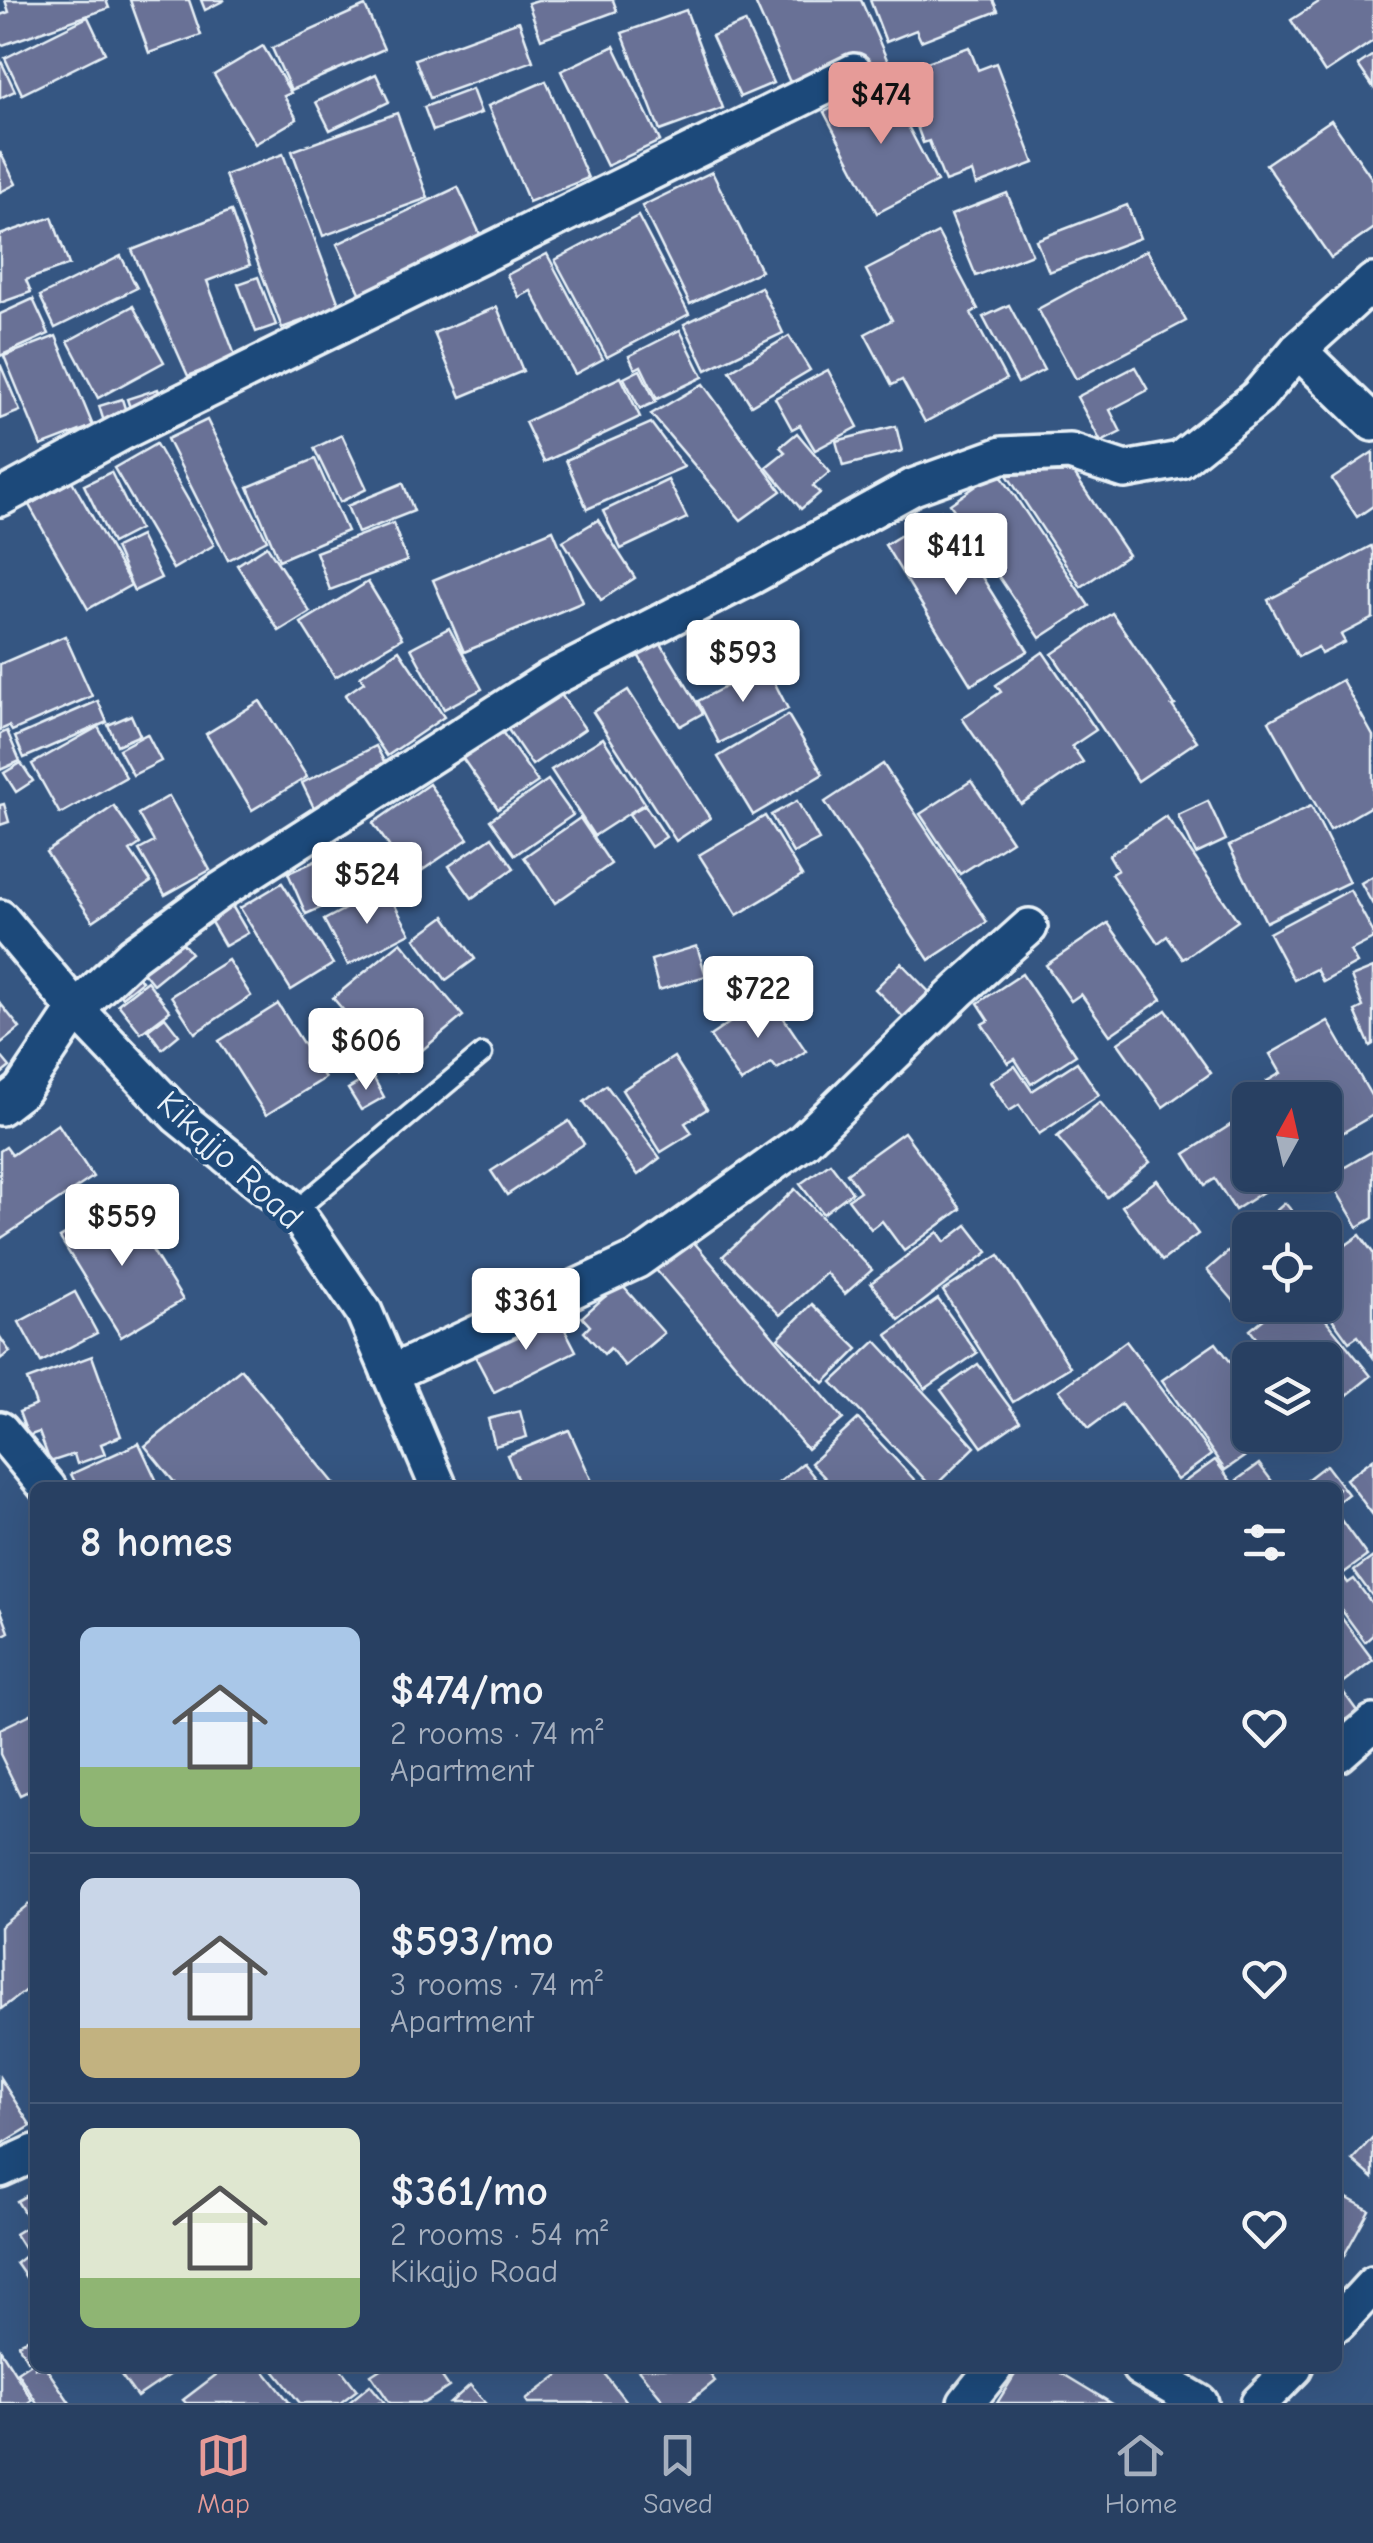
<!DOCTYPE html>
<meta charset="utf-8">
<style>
body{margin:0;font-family:"Comic Neue",sans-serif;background:#344b6b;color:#f1f3f6;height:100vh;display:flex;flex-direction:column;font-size:38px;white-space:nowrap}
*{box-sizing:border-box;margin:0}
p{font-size:32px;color:#a5afbe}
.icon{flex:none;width:55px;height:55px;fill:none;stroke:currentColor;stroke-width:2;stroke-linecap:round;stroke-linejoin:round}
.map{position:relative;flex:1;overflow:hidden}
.sheet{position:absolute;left:30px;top:1482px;width:1312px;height:890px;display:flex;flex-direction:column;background:#284062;border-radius:15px;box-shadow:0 10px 40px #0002,0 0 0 2px #445977}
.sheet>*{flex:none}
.needle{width:65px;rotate:8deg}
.tools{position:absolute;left:1232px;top:1082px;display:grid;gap:20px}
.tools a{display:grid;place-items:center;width:110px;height:110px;border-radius:15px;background:#284062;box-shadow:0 10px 40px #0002,0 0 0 2px #445977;font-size:50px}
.price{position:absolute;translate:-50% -85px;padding:0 22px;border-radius:10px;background:#fff;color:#222;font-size:32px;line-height:65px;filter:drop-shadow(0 2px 5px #0008)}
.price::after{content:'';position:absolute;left:50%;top:60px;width:30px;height:22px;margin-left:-15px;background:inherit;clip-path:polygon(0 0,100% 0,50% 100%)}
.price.current{background:#e69b98;color:#111}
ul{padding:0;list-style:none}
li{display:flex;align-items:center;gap:30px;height:250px;padding:0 50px}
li+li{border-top:2px solid #445977}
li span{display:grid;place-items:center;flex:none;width:280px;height:200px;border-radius:15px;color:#555}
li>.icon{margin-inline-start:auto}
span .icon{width:120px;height:120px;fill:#fffc;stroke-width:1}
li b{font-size:42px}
h2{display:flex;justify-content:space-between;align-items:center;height:120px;padding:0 50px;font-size:42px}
.tabs{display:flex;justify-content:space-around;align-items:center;height:140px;border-top:2px solid #445977;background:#284062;font-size:28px;color:#a5afbe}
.tabs a{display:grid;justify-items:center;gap:5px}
.tabs .current{color:#e69b98}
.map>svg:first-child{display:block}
.building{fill:#697196;stroke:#e8f1f8;stroke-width:2.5}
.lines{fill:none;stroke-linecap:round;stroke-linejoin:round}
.service-casing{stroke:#e8f1f8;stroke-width:25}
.minor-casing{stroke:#e8f1f8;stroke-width:42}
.service{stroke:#1f4a7a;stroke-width:18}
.minor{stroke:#1f4a7a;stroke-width:35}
.labels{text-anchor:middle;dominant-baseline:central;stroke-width:9;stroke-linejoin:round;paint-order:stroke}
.street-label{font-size:35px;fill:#e8f1f8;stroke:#1f4a7a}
</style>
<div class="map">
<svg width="1373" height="2403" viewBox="0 0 1373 2403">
<rect width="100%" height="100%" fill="#355682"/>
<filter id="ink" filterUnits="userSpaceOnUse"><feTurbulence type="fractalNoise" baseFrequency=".01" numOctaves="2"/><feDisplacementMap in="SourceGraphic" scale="20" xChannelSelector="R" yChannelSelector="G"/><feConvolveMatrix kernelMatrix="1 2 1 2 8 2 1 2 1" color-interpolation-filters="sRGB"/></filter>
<g filter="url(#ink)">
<!-- building -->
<g class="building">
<polygon points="5,0 106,0 109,8 0,46 0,15 9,12"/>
<polygon points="130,0 189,0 201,35 149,53"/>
<polygon points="201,0 225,0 205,10"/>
<polygon points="538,0 613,0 617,11 541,39 528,3"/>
<polygon points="754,0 861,0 889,64 799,103"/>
<polygon points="870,0 993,0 998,11 921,41 916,30 886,42"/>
<polygon points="1322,0 1373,0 1373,41 1325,73 1291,20"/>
<polygon points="365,6 384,49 291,90 272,48"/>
<polygon points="686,10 723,108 660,131 622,33"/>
<polygon points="88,17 105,53 22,94 5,58"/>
<polygon points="519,21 533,61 430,98 415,59"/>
<polygon points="745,22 773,83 740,97 712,36"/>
<polygon points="263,46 291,93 284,96 297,119 255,144 214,75"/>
<polygon points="614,46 660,141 607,166 561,71"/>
<polygon points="969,47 978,70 996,63 1034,163 976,185 972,172 945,182 929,141 923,143 906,96 919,91 910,68"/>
<polygon points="1373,55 1373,87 1358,65"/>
<polygon points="0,59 15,91 0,98"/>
<polygon points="376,74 389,102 330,130 316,102"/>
<polygon points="546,81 588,178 529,202 488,106"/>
<polygon points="885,82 937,182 877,213 824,112"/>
<polygon points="472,89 481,113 433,131 424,107"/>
<polygon points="397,113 428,198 323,236 292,151"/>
<polygon points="1331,120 1373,180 1373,229 1331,258 1266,164"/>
<polygon points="0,152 16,184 0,192"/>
<polygon points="283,154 340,307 282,328 225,175"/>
<polygon points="712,172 761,271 690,304 642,206"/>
<polygon points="458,187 488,251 367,307 337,244"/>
<polygon points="1007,193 1032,254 976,276 951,215"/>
<polygon points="1127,205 1140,238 1049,272 1036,240"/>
<polygon points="231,211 250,265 207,281 236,358 188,376 132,250"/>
<polygon points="638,216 689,314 607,357 555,260"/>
<polygon points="52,217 69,265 26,280 31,292 0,303 0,235"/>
<polygon points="938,233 978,309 971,313 1006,379 925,422 902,380 892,385 865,334 892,320 866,270"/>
<polygon points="1147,250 1186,321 1076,379 1038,309"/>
<polygon points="547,254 603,359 575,374 531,291 519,297 507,275"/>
<polygon points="121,256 137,288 55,328 40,296"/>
<polygon points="258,277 276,325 256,332 238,284"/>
<polygon points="761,287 783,333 706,370 684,324"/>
<polygon points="33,299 49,334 0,356 0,314"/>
<polygon points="1009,305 1044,370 1018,383 983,317"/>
<polygon points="133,306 164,362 98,398 68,341"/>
<polygon points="497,307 523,371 461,397 434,333"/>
<polygon points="680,330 703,377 657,399 641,366 635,369 629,356"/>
<polygon points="56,336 93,426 41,446 4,356"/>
<polygon points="789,336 810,370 751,405 730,371"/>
<polygon points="1,366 20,411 0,419 0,367"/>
<polygon points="1135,367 1148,390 1110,410 1121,432 1101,442 1077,397"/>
<polygon points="640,370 656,402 640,409 624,378"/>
<polygon points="828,370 858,427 815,450 800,425 792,429 775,398"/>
<polygon points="621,377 640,417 544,462 525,422"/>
<polygon points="703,384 781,491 741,520 651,414"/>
<polygon points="158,389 165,408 133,417 127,399"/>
<polygon points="122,399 128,418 105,425 99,406"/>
<polygon points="207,420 267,540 228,560 167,439"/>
<polygon points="651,423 684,467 587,509 566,460"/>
<polygon points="896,426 902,451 843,466 836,441"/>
<polygon points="797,433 830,472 813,486 820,493 801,509 766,467 785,452 780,447"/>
<polygon points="342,435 367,489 340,502 314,448"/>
<polygon points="156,444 214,545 173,569 114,468"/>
<polygon points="1373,452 1373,506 1357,517 1332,479"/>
<polygon points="315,459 347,531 279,560 248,487"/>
<polygon points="998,471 1089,606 1040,638 950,504"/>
<polygon points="111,472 139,529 112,543 84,485"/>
<polygon points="1073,472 1128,555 1081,587 1007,475"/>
<polygon points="668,480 687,518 621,549 603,511"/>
<polygon points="72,481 131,585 88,609 29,505"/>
<polygon points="403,483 414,511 358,533 347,506"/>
<polygon points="941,511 1028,651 971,685 885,545"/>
<polygon points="598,520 635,578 601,600 563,541"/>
<polygon points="393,523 407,561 330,590 316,552"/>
<polygon points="553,530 583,602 464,652 433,580"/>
<polygon points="140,536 161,578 134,591 115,548"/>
<polygon points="267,546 310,612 279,631 237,565"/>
<polygon points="1371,546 1373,551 1373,618 1341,635 1345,642 1321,654 1318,647 1298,657 1268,600"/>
<polygon points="368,582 402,638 335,677 301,623"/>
<polygon points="1112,613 1175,705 1172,706 1197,741 1138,781 1052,654"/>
<polygon points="449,628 482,689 444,709 411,648"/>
<polygon points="65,636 92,696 12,731 9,726 0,730 0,664"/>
<polygon points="660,642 703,713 680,726 638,655"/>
<polygon points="399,650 444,717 387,756 345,695 364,682 360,676"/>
<polygon points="1043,652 1096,730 1072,746 1083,762 1021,804 962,718 1001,692 996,685"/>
<polygon points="766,666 788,709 719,743 698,701"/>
<polygon points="1342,680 1373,736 1373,805 1330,830 1269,721"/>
<polygon points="553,683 585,729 532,765 501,719"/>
<polygon points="628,690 710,818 676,841 593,712"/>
<polygon points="98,701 107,722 24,758 15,737"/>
<polygon points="260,701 307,777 252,810 206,734"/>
<polygon points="131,715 140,735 117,745 108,725"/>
<polygon points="788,715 823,774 753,815 718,757"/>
<polygon points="98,727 126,777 60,814 32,764"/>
<polygon points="500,729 538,782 498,809 461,756"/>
<polygon points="7,731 20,761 0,770 0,734"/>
<polygon points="147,734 161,761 133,775 119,749"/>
<polygon points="603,738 645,803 594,836 551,770"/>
<polygon points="376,746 392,777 317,814 302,783"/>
<polygon points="21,763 33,781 16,792 4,773"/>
<polygon points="883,764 987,922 929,960 825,802"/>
<polygon points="548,780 573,815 515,855 490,820"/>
<polygon points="971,781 1012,841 960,874 920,814"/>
<polygon points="429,784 468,839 411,878 373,823"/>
<polygon points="169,796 210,870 165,895 139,850 154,842 138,814"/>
<polygon points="797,801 819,840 793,853 771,815"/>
<polygon points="1208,801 1226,840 1196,854 1178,815"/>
<polygon points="4,804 9,822 0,825 0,805"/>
<polygon points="645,805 666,837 651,847 629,814"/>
<polygon points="114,806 140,844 130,851 151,882 93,921 46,852"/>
<polygon points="1311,806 1349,882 1266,922 1229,846"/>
<polygon points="765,816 802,876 737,915 699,855"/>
<polygon points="1166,816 1238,921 1183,959 1167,936 1158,943 1111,874 1118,870 1109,855"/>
<polygon points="580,818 611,864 555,903 524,857"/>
<polygon points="492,837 514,868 472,898 449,866"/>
<polygon points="327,856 345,897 306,914 288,873"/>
<polygon points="1373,876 1373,905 1361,883"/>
<polygon points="282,883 333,964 291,990 240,908"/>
<polygon points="385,888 410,933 348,965 324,920"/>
<polygon points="1350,890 1373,932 1373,939 1350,951 1357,963 1323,982 1316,969 1294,980 1269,933"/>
<polygon points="231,904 248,933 225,946 208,917"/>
<polygon points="445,916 475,959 446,980 415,938"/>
<polygon points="1108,923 1162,999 1110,1035 1081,994 1071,1001 1046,965"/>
<polygon points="175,934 191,953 153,984 137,964"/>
<polygon points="401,942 463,1016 396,1072 333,998"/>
<polygon points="697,946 706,976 659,990 651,960"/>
<polygon points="228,960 251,996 195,1033 171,996"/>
<polygon points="901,963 936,999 910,1024 875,989"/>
<polygon points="1373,968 1373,1044 1370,1046 1355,1011 1363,1007 1351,977"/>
<polygon points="134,971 142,981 122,997 114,987"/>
<polygon points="1022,974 1076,1055 1031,1084 1015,1059 1008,1063 982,1024 989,1020 978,1003"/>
<polygon points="147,981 170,1011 141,1033 118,1004"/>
<polygon points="769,996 806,1051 777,1069 772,1063 741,1082 710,1036"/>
<polygon points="0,1003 20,1028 0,1044"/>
<polygon points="278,1004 325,1078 266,1115 219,1041"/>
<polygon points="1166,1010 1211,1073 1163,1107 1118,1043"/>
<polygon points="165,1017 179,1035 162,1049 148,1030"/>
<polygon points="1328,1021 1373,1099 1373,1115 1325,1143 1325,1100 1278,1100 1267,1081 1281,1073 1270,1054"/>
<polygon points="0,1055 10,1067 0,1075"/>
<polygon points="674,1057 707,1109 685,1123 692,1133 661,1152 622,1090"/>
<polygon points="1077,1062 1099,1095 1039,1134 1019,1105 1009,1111 990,1082 1015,1066 1032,1091"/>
<polygon points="372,1075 384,1097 361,1110 348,1089"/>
<polygon points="606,1085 660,1158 638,1175 584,1102"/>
<polygon points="1100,1102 1150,1162 1107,1197 1057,1137"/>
<polygon points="1246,1115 1250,1122 1250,1175 1284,1175 1286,1177 1235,1210 1215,1179 1205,1185 1185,1154"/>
<polygon points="569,1121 584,1144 507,1195 491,1171"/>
<polygon points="58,1124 93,1177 0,1239 0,1151 6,1147 12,1155"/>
<polygon points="904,1132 961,1209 904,1251 882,1221 871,1229 848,1199 860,1191 847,1173"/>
<polygon points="1373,1151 1373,1218 1358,1227 1328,1177"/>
<polygon points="830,1163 852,1192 823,1214 800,1184"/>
<polygon points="1157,1180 1198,1234 1162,1261 1122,1206"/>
<polygon points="795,1189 872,1270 845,1294 826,1273 780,1315 723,1256"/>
<polygon points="122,1201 183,1300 121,1337 60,1238"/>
<polygon points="1285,1203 1308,1230 1254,1230"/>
<polygon points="967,1225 988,1252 899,1320 871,1283 938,1232 945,1242"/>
<polygon points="1250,1233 1250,1297 1239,1307 1207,1270"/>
<polygon points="687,1234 843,1419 807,1449 651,1264"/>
<polygon points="1360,1235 1373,1253 1373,1357 1358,1336 1349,1342 1322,1305 1325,1305 1325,1260"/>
<polygon points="999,1255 1070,1367 1013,1402 943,1291"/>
<polygon points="620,1283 664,1333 625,1366 610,1348 604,1354 584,1332 590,1326 582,1317"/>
<polygon points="75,1292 97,1333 41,1362 19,1322"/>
<polygon points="938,1299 977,1353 925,1389 887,1335"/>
<polygon points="812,1304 858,1349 824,1383 778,1338"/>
<polygon points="1281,1305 1314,1305 1371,1376 1325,1413 1325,1360 1267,1360 1258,1349 1262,1346 1250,1330"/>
<polygon points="557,1314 576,1351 494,1392 475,1356"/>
<polygon points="0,1337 10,1352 0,1359"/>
<polygon points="876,1341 975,1447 933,1488 832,1382"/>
<polygon points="1126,1341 1211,1455 1177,1480 1121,1404 1089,1428 1059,1390"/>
<polygon points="1216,1343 1232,1364 1241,1357 1250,1371 1250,1435 1276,1435 1225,1470 1162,1380"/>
<polygon points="92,1356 121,1436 101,1444 105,1454 77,1464 74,1454 50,1462 39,1432 28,1436 19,1412 36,1405 27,1380"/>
<polygon points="978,1364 1020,1421 982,1447 941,1390"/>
<polygon points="241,1369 338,1488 179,1488 145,1446"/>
<polygon points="520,1411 527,1437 495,1446 488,1419"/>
<polygon points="858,1419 922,1488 835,1488 811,1463"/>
<polygon points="569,1430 595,1488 521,1488 507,1455"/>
<polygon points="139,1443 160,1488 78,1488 71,1474"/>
<polygon points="1373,1459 1373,1515 1346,1479"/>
<polygon points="1215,1460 1236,1488 1179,1486"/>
<polygon points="803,1463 823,1488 772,1488"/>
<polygon points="1259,1464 1277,1488 1243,1488 1237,1480"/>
<polygon points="1326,1465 1348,1494 1338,1502 1338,1488 1296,1488"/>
<polygon points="1338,1516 1367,1556 1344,1573 1338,1564"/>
<polygon points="1373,1557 1373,1597 1354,1571"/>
<polygon points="1338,1569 1348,1583 1354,1579 1373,1605 1373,1635 1365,1642 1338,1605"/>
<polygon points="0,1608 9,1632 0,1637"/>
<polygon points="1338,1613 1373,1660 1339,1686 1357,1711 1340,1724 1338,1720"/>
<polygon points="35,1712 35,1788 20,1795 0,1754 0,1729"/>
<polygon points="35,1899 35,1983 1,2009 0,1927"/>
<polygon points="0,2078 31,2126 0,2145"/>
<polygon points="1373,2137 1373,2178 1352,2160"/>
<polygon points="35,2191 35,2259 32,2261 15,2234 31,2224 17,2201"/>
<polygon points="1338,2193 1369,2210 1341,2261 1338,2259"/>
<polygon points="25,2256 35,2272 35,2284 32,2286 16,2263"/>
<polygon points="35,2335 35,2355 27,2360 18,2344"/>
<polygon points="0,2349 32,2400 27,2403 0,2403"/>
<polygon points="35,2360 35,2368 46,2368 70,2403 37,2403 17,2372"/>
<polygon points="116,2368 180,2368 137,2397"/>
<polygon points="225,2368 262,2368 290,2403 186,2403 183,2400"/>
<polygon points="272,2368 340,2368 357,2390 340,2403 300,2403"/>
<polygon points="382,2368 436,2368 449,2387 424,2403 390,2403 371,2375"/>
<polygon points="568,2368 600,2368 627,2403 528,2403 526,2400"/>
<polygon points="637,2368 705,2368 715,2381 688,2403 666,2403"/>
<polygon points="1019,2368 1053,2368 1111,2403 997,2403"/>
<polygon points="370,2385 385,2403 348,2403"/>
<polygon points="470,2385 486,2403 450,2403"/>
</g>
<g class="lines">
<defs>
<polyline id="service" points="295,1211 482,1054"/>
<g id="minor">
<polyline points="1298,350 1373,423"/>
<polyline points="0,498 122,432 854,72"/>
<polyline points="0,918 76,1009 178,1116 295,1211 364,1312 439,1488"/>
<polyline points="0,1107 22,1090 76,1009 133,955 220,891 550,679 750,577 913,487 1002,455 1070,452 1125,470 1180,460 1257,398 1298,350 1373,282"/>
<polyline points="390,1374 637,1260 804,1141 959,990 1029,927"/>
<polyline points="0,1430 48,1488"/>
<polyline points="1338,1754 1373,1723"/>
<polyline points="0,2169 35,2153"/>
<polyline points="1338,2323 1373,2285"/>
<polyline points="1140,2368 1200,2403"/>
<polyline points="966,2403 994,2368"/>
<polyline points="1259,2403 1294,2368"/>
</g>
</defs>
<!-- service casing -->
<use href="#service" class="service-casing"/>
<!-- minor casing -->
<use href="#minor" class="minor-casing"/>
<!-- service -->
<use href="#service" class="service"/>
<!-- minor -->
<use href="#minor" class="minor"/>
</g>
</g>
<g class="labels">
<!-- street labels -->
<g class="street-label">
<text transform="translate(230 1160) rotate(43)">Kikajjo Road</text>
</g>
</g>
</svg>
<div class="tools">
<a><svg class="needle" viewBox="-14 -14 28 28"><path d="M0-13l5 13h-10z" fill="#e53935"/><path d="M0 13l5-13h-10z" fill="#a5afbe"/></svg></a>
<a><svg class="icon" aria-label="locate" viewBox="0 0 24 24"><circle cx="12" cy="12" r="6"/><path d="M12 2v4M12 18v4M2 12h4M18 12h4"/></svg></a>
<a><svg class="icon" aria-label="layers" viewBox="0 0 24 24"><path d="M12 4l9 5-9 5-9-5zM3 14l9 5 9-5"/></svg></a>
</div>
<b class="price current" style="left:881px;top:147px">$474</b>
<b class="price" style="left:956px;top:598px">$411</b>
<b class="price" style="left:743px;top:705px">$593</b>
<b class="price" style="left:367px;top:927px">$524</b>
<b class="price" style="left:758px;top:1041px">$722</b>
<b class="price" style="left:366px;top:1093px">$606</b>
<b class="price" style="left:122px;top:1269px">$559</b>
<b class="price" style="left:526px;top:1353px">$361</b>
<section class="sheet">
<h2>8 homes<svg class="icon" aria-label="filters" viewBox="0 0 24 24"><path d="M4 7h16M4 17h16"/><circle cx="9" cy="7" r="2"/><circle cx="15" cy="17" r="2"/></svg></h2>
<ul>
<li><span style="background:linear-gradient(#a9c7e8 70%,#8fb573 0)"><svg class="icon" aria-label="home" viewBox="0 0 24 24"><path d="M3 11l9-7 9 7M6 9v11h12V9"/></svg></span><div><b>$474/mo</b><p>2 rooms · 74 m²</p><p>Apartment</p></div><svg class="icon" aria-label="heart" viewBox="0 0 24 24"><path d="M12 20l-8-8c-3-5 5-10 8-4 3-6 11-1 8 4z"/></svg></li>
<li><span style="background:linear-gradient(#c9d6e8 75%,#c2b280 0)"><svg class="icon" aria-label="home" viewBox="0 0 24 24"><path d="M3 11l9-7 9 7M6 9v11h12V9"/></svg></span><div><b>$593/mo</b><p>3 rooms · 74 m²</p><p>Apartment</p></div><svg class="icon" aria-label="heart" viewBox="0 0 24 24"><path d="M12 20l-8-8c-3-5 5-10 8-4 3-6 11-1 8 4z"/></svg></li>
<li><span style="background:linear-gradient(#dfe7d0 75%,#8fb573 0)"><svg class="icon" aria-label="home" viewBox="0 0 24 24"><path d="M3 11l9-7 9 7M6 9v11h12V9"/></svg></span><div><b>$361/mo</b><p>2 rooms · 54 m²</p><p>Kikajjo Road</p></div><svg class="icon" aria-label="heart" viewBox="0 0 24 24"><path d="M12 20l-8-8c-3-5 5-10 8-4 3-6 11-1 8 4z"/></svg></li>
</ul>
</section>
</div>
<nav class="tabs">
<a class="current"><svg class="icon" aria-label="map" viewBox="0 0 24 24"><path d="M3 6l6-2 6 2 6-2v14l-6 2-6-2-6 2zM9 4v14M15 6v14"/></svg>Map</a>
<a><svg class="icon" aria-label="saved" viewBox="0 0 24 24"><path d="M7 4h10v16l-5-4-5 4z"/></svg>Saved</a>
<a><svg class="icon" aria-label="home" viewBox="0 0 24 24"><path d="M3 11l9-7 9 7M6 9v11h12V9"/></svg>Home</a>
</nav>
